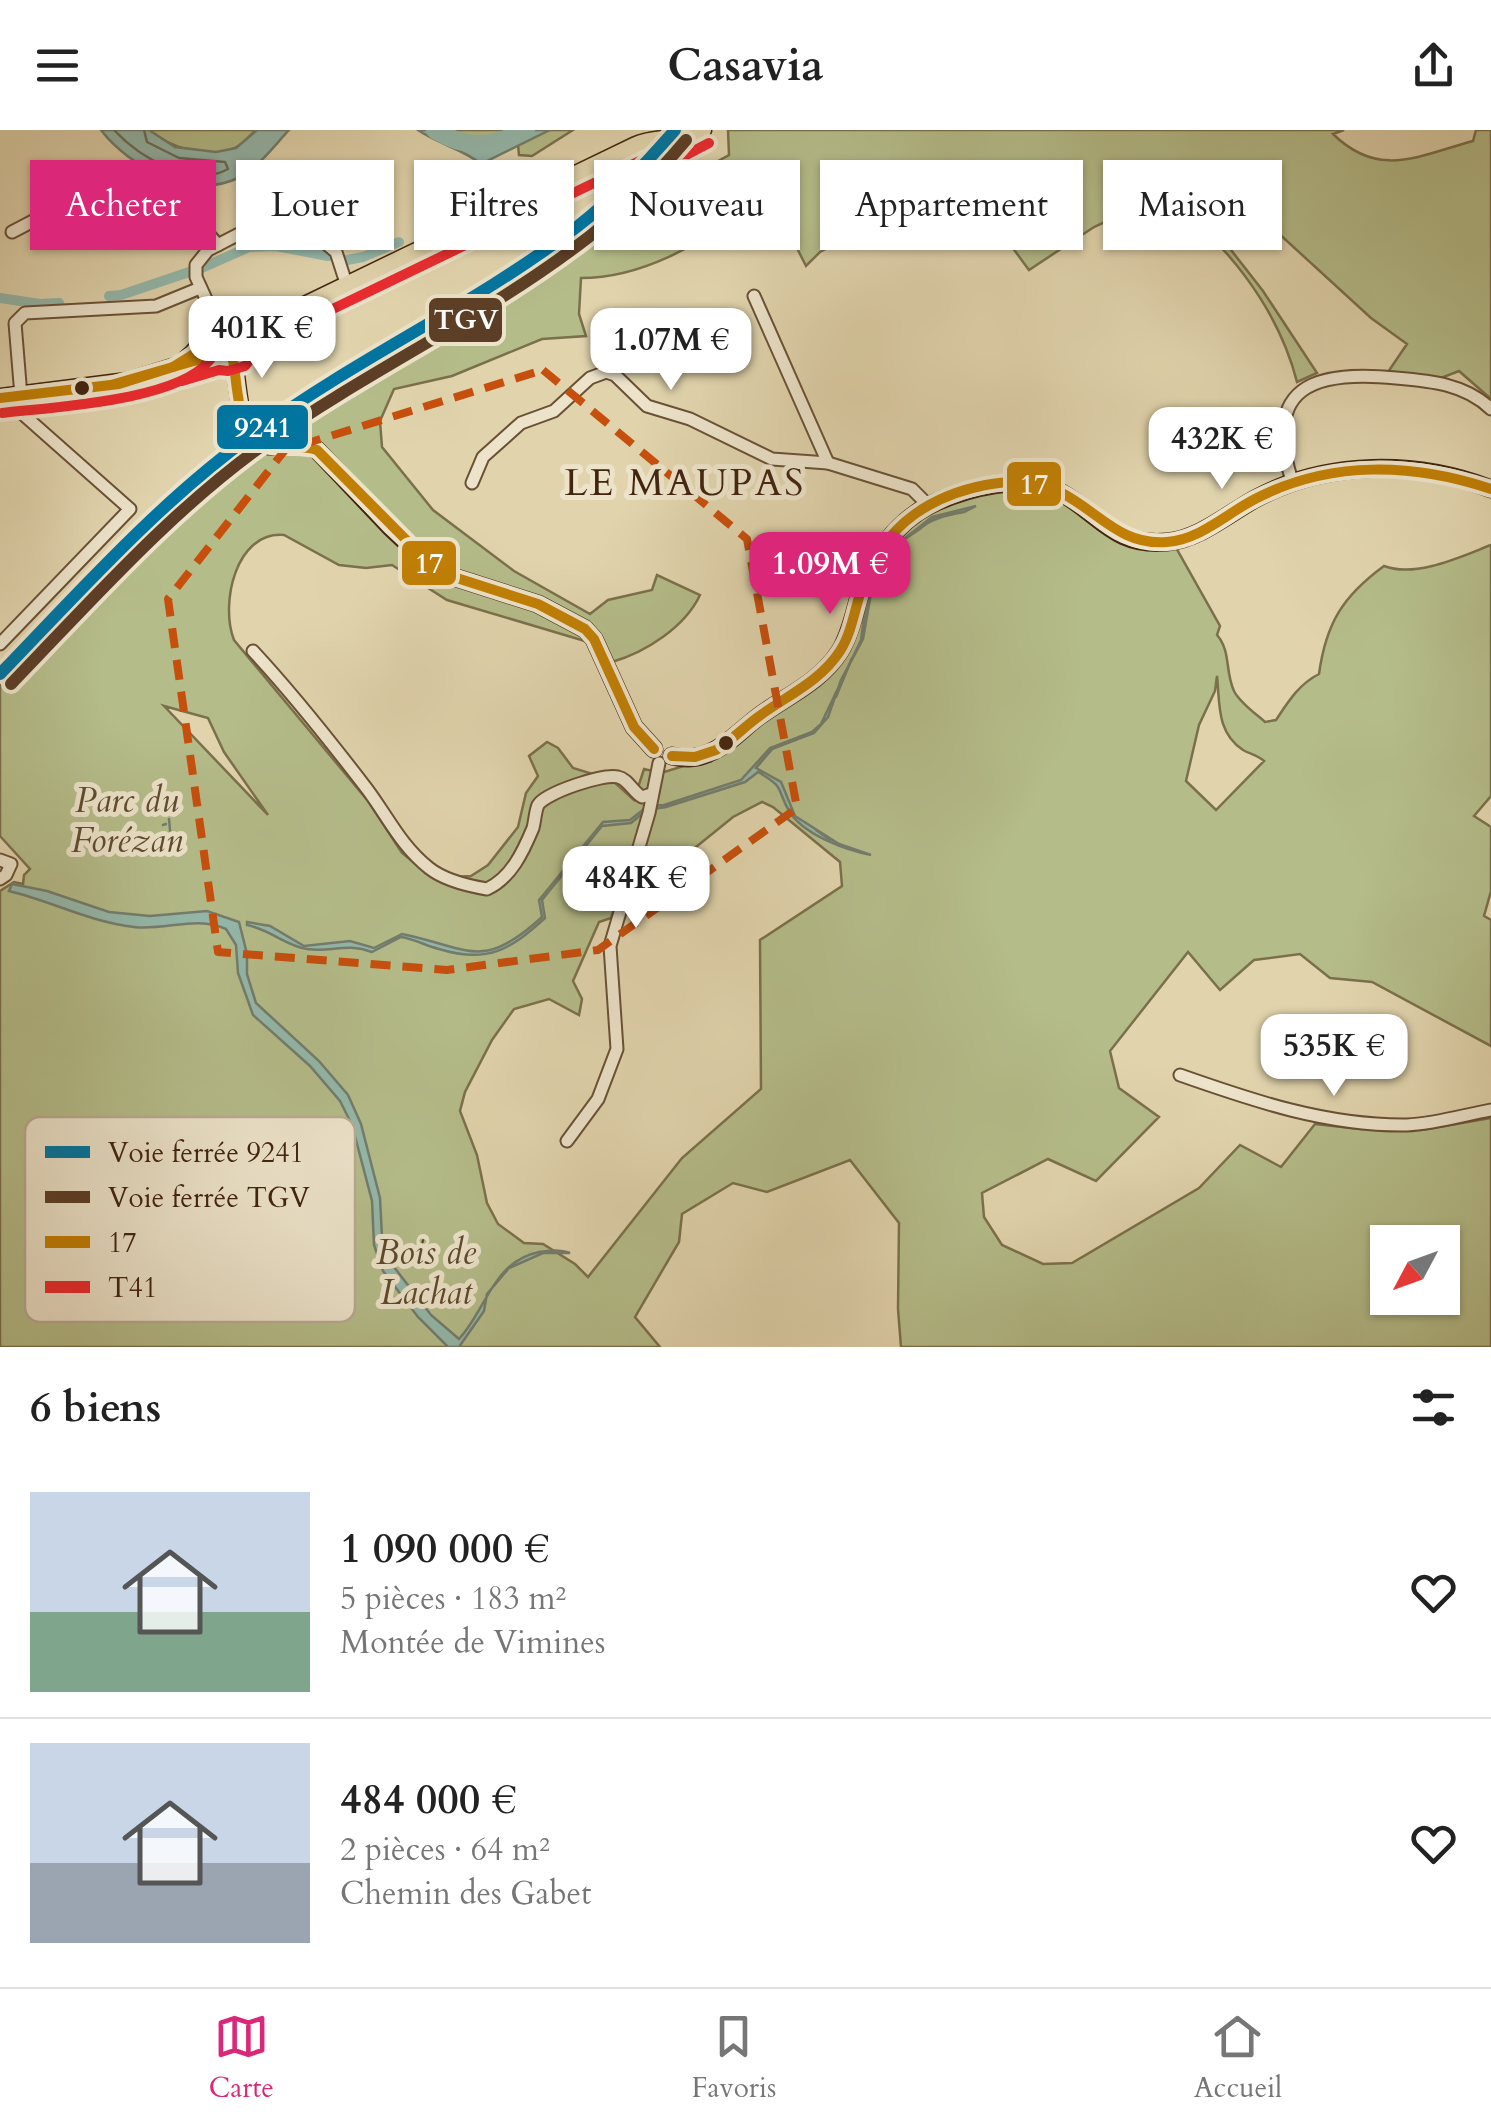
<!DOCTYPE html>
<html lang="fr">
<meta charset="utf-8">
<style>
body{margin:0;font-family:Cardo,serif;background:#f6f6f6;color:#222;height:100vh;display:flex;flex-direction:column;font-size:38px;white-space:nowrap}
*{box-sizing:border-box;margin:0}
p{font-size:32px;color:#767676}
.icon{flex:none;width:55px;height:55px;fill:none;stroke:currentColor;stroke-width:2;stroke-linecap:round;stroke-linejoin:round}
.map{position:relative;height:1217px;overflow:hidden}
.drawer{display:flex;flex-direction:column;background:#fff;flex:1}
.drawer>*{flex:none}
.banner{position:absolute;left:30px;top:30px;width:1432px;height:90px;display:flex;gap:20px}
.needle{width:65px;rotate:229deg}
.controls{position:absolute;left:1370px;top:1095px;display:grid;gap:20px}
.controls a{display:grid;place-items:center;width:90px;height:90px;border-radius:0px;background:#fff;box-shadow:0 2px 8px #0004;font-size:50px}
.price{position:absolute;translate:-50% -85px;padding:0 22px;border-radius:20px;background:#fff;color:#222;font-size:32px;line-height:65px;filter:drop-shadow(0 2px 5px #0008)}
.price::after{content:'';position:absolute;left:50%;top:60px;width:30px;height:22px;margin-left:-15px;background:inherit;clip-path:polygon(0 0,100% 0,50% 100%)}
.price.selected{background:#db2777;color:#fff}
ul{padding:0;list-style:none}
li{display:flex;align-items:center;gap:30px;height:250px;padding:0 30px}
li+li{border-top:2px solid #e0e0e0}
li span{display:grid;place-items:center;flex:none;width:280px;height:200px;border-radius:0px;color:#555}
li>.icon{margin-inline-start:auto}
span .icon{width:120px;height:120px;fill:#fffc;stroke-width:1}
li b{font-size:42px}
h2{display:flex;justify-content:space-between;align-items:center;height:120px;padding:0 30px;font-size:42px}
.pill{padding:0 35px;border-radius:0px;background:#fff;box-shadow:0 2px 8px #0004;font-size:35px;line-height:90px}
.pill.selected{background:#db2777;color:#fff}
header{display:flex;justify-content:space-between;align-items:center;height:130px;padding:0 30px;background:#fff;font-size:45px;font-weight:600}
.tab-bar{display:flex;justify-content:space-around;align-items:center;height:140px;border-top:2px solid #e0e0e0;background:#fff;font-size:28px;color:#767676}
.tab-bar a{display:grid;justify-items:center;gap:5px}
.tab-bar .selected{color:#db2777}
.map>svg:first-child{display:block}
.green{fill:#b4bc89;stroke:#7b704c;stroke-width:2.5;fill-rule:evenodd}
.water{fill:#94b8ab;stroke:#737d6d;stroke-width:2.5}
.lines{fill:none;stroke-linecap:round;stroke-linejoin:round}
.shore{stroke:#6b6e5d;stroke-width:2.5}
.stream{stroke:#737d6d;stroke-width:2.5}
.canal{stroke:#94b8ab;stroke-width:10}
.river{stroke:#94b8ab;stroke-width:18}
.street-casing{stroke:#6a5136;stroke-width:15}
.secondary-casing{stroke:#42250f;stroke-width:19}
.primary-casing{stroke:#42250f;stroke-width:21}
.street{stroke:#ece3ca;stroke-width:11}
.secondary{stroke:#ece3ca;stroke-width:15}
.primary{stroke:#e1d4ad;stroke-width:18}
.bus-1-casing{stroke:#ece3ca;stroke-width:18}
.bus-2-casing{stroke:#ece3ca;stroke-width:18}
.bus-1{stroke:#c17f04;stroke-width:10}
.bus-2{stroke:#ec2a2f;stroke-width:10}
.rail-1-casing{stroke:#ece3ca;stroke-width:20}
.rail-2-casing{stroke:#ece3ca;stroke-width:20}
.rail-1{stroke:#0075a1;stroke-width:12}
.rail-2{stroke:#5c3e26;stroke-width:12}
.marked{fill:none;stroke:#c74f0d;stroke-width:8;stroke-dasharray:20 12;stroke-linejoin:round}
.bus-dot{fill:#42250f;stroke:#ece3ca;stroke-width:4}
.labels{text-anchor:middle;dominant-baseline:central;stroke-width:10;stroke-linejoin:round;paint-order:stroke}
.park-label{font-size:35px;font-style:italic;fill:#5e4b2e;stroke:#ece3ca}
.neighbourhood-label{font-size:38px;letter-spacing:2.5px;fill:#42250f;stroke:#ece3ca}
.key{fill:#ece3ca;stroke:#b9aa92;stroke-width:2.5}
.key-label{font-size:28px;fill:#42250f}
.line-badge{stroke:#ece3ca;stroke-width:4}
.badge-label{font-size:28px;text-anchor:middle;font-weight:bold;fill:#fff}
</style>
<header><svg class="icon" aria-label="menu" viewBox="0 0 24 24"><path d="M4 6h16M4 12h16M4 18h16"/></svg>Casavia<svg class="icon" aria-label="share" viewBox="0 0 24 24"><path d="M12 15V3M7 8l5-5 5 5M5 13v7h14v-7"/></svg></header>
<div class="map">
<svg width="1491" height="1217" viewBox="0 0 1491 1217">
<rect width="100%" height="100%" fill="#e1d4ad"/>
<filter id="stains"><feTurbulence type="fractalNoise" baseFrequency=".002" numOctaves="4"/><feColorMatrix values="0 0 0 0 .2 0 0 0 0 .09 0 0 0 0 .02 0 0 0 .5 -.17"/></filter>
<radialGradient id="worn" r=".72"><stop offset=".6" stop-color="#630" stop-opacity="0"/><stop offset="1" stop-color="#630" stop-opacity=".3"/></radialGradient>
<!-- green -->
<g class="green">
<path d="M149,0H256C248,7 240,18 229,20C203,28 169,17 149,0Z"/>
<path d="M436,0H573L532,26L519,25L517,5C487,17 464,16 436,0Z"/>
<path d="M728,0H1344L1333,4C1379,49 1418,26 1473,11L1476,0H1491V269L1459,241L1441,248L1388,242L1407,214L1371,188L1240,68L1234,69L1211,84L1210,93L1263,161L1317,243L1297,252C1278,177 1224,109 1162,65L1094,97L1029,140L961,48L820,122L806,136L771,67C713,103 652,148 581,148L579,184L586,206L542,209L452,246L394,259L380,291L382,317L433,380L514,441L590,484L608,470L652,460L657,445L700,465C685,497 646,522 612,532L605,517L447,470L392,435L366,438L339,435L284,405C235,401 220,475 234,510L368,671L402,723L433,748L471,746L488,735L518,697L526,663L538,646L529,626L547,612L558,618L573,638L612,650L634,670L644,639L661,643L713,627L839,530L861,456L904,397L971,361L1043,358L1110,406L1175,416L1220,496L1217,505C1231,521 1225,542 1234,561C1240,573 1255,583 1265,592L1276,590C1288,572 1299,554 1319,544C1326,493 1343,466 1384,436C1416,448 1460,427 1491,415V666L1474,686L1491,697V761L1484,786L1491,790V916L1372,852L1330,848L1300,824L1254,830L1220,860L1188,822L1110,921L1119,958L1159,987L1096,1051L1048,1029L982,1063L984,1087L1002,1115L1043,1134L1072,1133L1199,1058L1240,1015L1281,1037L1315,994L1360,999L1421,1000L1491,988V1217H901L898,1179L899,1093L850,1030L767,1062L733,1053L682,1084L679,1112L635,1187L660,1217H0V761L14,752L23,754L24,745L30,739L0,706V551C94,454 185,354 297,279L295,297C318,278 354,261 368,237L548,127L620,65L647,70L729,25ZM1217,546C1220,573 1216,602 1243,620C1250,624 1257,625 1264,631L1216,680L1186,651L1199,595L1215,561ZM164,576L208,588L224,622L268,685ZM762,672L773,677L840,732L842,756L760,810L761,959L682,1028L588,1147L575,1134L543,1114L524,1113L498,1094L487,1073L477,1025L460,981L465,962L492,910L514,879L549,869L579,885L582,869L573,851L599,792L611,788L631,732L642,730L670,738L733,687ZM1388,1112H1442V1168H1388Z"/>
</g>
<!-- water -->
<g class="water">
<path d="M101,0H149L175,17L216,22L236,18L257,0H289C274,16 259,37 238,48C192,70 129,37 101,0Z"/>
<path d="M418,0H435L453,10L483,16L526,0H550L481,34C463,19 438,14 418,0Z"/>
<path d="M976,376L964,382L932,388C922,401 905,406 893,419C885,428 884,438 874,446L863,509L841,550L828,587L814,603L773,618L756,638L781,652L795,686L839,714L871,725C846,720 807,706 791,684C775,660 788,659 758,642L745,652L666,677L647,680L631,693L602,696L542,770L545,788C510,820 487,834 439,819C426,816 415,809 401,807L372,822C346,812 332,823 307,819C286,816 271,800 247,795V792L270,796L304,816L350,811L374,818L402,804C470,818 482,842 542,787L539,770L603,692L630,690L648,676L664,675L741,650L770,618L812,602L821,594L861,510L867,464L873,445L880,440L888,422L932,387Z"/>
<path d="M12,754L47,761L109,782L150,786L207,781L239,792L247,824V844L256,873L319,931L348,965L361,994L380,1068L382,1107L387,1128L431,1185L459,1209C487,1179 492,1132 539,1122C550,1120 560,1119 570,1123H543L509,1138L487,1164L484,1181L459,1217H448L418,1187L383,1141L374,1115L372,1071L352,995L340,971L310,936L253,885L238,843L236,815L226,799C196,785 166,801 134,797C90,792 51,771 9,761Z"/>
</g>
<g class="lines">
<!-- shore -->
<path class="shore" d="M114,0C139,27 192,59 228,39L225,32L179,28L147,12L144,0"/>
<!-- stream -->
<g class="stream">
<path d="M877,440C894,413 922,390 953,384"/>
<polyline points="863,503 872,451"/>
<polyline points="836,567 852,528"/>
<polyline points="757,636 772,619 813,603"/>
<polyline points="169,689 171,711 176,720"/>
<polyline points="163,695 166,694"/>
<polyline points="816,700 830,710"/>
</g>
<!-- canal -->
<g class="canal">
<polyline points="347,130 363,127 399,112"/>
<polyline points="109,166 121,165 204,137 249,117 276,116 328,126"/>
<polyline points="0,168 40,174 59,173"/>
</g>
<!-- river -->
<path class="river" d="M435,0C467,20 494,17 526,0"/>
<defs>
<g id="street">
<polyline points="12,102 35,90 74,82 165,105 195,95 206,101 218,115"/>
<polyline points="754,166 828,333"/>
<polyline points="216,191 196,147 196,135 208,120 241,103 324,112 336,122 347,156"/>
<polyline points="21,266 15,193 25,183 156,176 200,158"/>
<path d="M1292,351C1262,256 1314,240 1396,248C1431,251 1465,254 1491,279"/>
<polyline points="472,353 483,327 521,293 554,281 590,248 606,242 615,245 647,276 690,289 772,329 828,333 912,359 929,376"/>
<polyline points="0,514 130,379 17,279 13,267"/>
<path d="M253,521C294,565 331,612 367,659C388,687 401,716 429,738C444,750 469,756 487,759C511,748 523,722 533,698C535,691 535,682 538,675C545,663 604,643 618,647C628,649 633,662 642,667L651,664"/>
<polyline points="0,730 11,734 6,745 0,749"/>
<path d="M1180,945C1254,971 1327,996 1407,995C1434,994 1464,985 1491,980"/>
<polyline points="567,1011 598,969 617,919 610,816 649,683 659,633"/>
</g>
<g id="secondary">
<path d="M232,226C241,252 234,311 269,316C286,319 300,311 317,320L390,397L438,442L538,474L585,499L594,509L634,597L654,619"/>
<path d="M672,626C686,629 696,629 709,623C727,616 742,599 758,587C786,566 820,553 840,521C852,501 855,478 862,457C872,425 899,391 928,376C964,358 1024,342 1060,362C1100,384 1114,417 1167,412C1199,409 1228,384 1255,369C1326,330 1417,330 1491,359"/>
</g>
<g id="primary">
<path d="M186,230C206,216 205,198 221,188L257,194L268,191"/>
<path d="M0,268L128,252L218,224L232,226L242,219L247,208L278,189L636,16C657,6 681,14 702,0"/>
</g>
</defs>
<!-- street casing -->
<use href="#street" class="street-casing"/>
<!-- secondary casing -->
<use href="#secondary" class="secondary-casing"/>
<!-- primary casing -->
<use href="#primary" class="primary-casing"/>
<!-- street -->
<use href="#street" class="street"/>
<!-- secondary -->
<use href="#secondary" class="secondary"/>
<!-- primary -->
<use href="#primary" class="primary"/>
<defs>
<g id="bus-1">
<polygon points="221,188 238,190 246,203 242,219 232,226 218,224 173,237 197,222 212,196"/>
<path d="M232,226C239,253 234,309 270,316C286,319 301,314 317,320L438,442L538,474L585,499L594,509L634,597L654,619"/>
<polygon points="173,237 119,254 0,268 111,255"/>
<path d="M672,626L695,627L716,620C731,611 743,598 758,587C786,566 820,552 840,521C851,504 854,483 860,464C869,433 888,403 915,384C952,358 1018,340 1060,362C1098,381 1120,416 1167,412C1201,409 1226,384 1255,369C1330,330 1413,333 1491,359"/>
</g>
<g id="bus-2">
<polyline points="182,251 219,240 228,241 245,236 258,219 291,200"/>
<path d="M2,283C52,277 177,271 209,231C216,223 219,212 225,204L258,209L283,203L652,25L688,24L709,13"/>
</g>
</defs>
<!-- bus-1 casing -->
<use href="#bus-1" class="bus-1-casing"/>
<!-- bus-2 casing -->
<use href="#bus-2" class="bus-2-casing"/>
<!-- bus-1 -->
<use href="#bus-1" class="bus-1"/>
<!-- bus-2 -->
<use href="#bus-2" class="bus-2"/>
<defs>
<path id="rail-1" d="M0,544C82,459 162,369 259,300C361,226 478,173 578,96C614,68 645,34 675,0"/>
<path id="rail-2" d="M11,554C93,469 173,378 270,310C373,238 490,184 590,106C626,78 657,44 686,10"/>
</defs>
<!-- rail-1 casing -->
<use href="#rail-1" class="rail-1-casing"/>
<!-- rail-2 casing -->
<use href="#rail-2" class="rail-2-casing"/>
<!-- rail-1 -->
<use href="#rail-1" class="rail-1"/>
<!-- rail-2 -->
<use href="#rail-2" class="rail-2"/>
</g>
<!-- marked area -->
<path class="marked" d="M543,240L747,409L797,678L598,820L447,840L218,822L168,469L285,320Z"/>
<!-- markers -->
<g class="bus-dot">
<circle cx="82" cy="258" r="9"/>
<circle cx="726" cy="613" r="9"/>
</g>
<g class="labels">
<!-- park labels -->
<g class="park-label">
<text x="127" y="671">Parc du<tspan x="127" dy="40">Forézan</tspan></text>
<text x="426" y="1123">Bois de<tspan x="426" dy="40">Lachat</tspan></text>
</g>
<!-- neighbourhood labels -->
<g class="neighbourhood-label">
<text x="685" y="353">LE MAUPAS</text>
</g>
</g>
<!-- legend -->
<rect x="25" y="987" width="330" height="205" rx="15" class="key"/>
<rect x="45" y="1016" width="45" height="12" fill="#0075a1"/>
<rect x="45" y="1061" width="45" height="12" fill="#5c3e26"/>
<rect x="45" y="1106" width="45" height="12" fill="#c17f04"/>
<rect x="45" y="1151" width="45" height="12" fill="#ec2a2f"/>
<g class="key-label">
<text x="108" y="1032">Voie ferrée 9241</text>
<text x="108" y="1077">Voie ferrée TGV</text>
<text x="108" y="1122">17</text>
<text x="108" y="1167">T41</text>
</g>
<g class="line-badge">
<rect x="427" y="166" width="77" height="48" rx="10" fill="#5c3e26"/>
<rect x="215" y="273" width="95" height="48" rx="10" fill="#0075a1"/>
<rect x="1005" y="330" width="58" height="48" rx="10" fill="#c17f04"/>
<rect x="400" y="409" width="58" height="48" rx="10" fill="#c17f04"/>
</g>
<g class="badge-label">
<text x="466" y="199">TGV</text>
<text x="263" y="307">9241</text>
<text x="1034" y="364">17</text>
<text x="429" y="443">17</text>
</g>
<rect width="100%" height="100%" filter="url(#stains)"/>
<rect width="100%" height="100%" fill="url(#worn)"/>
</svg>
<div class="controls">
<a><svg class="needle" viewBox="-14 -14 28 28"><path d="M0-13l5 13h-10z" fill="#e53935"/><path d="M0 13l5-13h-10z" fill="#767676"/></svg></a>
</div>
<b class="price" style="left:262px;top:251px">401K €</b>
<b class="price" style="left:671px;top:263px">1.07M €</b>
<b class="price" style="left:1222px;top:362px">432K €</b>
<b class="price selected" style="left:830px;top:487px">1.09M €</b>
<b class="price" style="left:636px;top:801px">484K €</b>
<b class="price" style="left:1334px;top:969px">535K €</b>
<div class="banner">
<a class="pill selected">Acheter</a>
<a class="pill">Louer</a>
<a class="pill">Filtres</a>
<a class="pill">Nouveau</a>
<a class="pill">Appartement</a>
<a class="pill">Maison</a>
</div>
</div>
<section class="drawer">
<h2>6 biens<svg class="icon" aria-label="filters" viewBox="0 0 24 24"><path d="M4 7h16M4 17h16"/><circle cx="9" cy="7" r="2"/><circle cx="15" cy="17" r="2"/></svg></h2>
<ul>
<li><span style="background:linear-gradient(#c9d6e8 60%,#7fa58c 0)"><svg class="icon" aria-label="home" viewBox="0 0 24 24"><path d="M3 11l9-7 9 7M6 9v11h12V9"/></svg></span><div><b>1 090 000 €</b><p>5 pièces · 183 m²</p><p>Montée de Vimines</p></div><svg class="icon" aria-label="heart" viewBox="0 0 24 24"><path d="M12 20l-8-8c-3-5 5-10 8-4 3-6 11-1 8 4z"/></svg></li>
<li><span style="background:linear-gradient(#c9d6e8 60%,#9aa5b1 0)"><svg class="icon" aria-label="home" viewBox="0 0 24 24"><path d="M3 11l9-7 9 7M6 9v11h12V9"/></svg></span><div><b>484 000 €</b><p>2 pièces · 64 m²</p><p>Chemin des Gabet</p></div><svg class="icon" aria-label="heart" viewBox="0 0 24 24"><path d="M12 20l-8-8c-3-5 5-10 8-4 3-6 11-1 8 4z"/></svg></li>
</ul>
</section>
<nav class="tab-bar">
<a class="selected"><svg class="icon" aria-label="map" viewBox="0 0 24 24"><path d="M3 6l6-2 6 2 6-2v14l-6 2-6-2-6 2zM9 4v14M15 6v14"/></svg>Carte</a>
<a><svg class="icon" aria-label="saved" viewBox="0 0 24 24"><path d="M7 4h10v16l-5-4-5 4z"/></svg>Favoris</a>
<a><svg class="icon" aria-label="home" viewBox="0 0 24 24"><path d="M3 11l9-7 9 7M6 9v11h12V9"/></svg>Accueil</a>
</nav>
